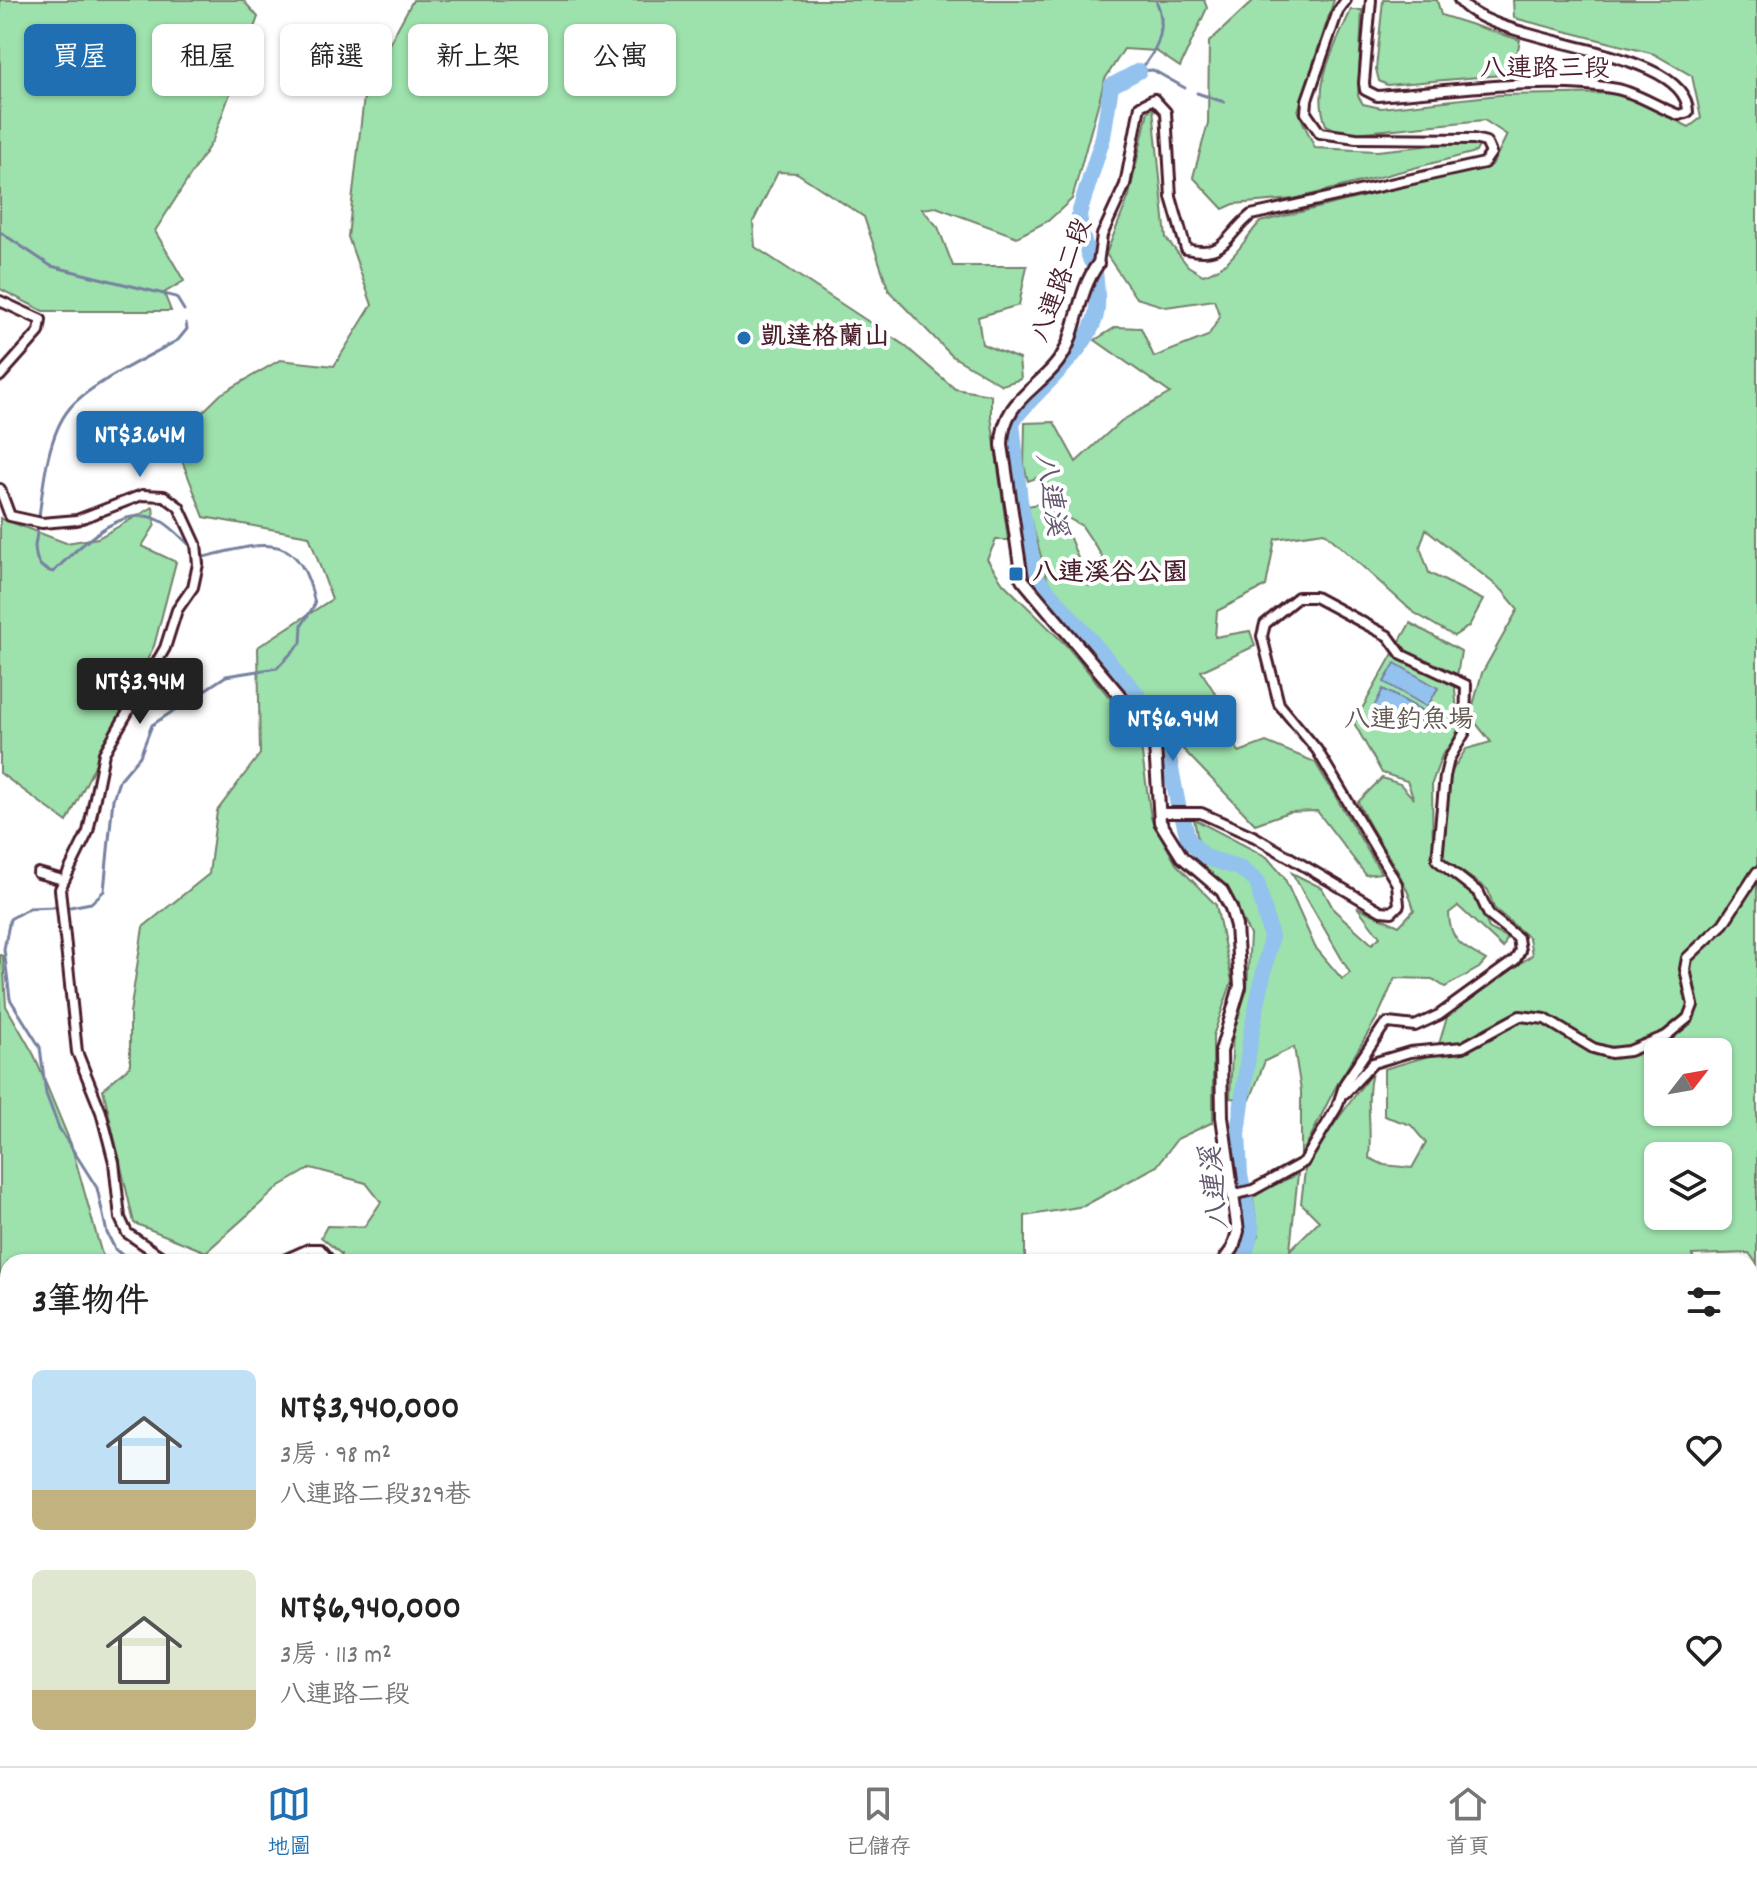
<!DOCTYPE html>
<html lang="zh-TW">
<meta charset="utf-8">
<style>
body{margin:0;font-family:Dekko,"LXGW WenKai TC",sans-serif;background:#f6f6f6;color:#222;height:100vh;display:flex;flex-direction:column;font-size:30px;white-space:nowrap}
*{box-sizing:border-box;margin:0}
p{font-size:26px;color:#767676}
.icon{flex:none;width:44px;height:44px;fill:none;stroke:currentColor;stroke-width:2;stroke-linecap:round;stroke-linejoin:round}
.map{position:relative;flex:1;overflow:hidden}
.details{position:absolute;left:0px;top:1254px;width:1758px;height:512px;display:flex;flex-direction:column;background:#fff;border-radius:24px 24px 0 0;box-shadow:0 2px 6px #0004}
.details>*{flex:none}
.hud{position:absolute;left:24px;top:24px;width:800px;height:72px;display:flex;gap:16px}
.needle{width:52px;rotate:59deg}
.buttons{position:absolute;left:1644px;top:1038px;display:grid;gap:16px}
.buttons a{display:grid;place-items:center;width:88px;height:88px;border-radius:12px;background:#fff;box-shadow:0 2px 6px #0004;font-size:40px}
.price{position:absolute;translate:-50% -68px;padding:0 18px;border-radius:8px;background:#1f6fb2;color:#fff;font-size:26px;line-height:52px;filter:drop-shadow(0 2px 4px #0008)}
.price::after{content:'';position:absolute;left:50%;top:48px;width:24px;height:18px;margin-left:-12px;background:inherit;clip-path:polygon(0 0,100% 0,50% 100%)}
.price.current{background:#222;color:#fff}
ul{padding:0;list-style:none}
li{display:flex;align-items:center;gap:24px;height:200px;padding:0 32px}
li span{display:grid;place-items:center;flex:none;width:224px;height:160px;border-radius:12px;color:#555}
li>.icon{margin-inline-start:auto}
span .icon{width:96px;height:96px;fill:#fffc;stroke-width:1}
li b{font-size:34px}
h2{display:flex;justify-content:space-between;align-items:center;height:96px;padding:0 32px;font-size:34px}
.pill{padding:0 28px;border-radius:12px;background:#fff;box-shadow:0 2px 6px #0004;font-size:28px;line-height:72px}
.pill.current{background:#1f6fb2;color:#fff}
.menu{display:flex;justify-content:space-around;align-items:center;height:112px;border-top:2px solid #e0e0e0;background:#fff;font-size:22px;color:#767676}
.menu a{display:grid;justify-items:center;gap:4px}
.menu .current{color:#1f6fb2}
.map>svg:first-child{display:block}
.green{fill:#9de1ac;stroke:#74806c;stroke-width:2;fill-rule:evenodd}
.water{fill:#93c2ee;stroke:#7681a0;stroke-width:2}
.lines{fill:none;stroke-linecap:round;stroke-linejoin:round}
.stream{stroke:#7681a0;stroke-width:3}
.river{stroke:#93c2ee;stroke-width:16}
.minor-casing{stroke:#4a1f2b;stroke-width:14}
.tertiary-casing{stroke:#4a1f2b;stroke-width:16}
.minor{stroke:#fff;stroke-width:8}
.tertiary{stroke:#fff;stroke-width:10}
.poi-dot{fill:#1f6fb2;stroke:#fff;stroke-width:3}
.labels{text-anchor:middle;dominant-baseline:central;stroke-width:8;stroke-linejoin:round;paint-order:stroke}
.street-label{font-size:26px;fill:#4a1f2b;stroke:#fff}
.poi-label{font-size:26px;font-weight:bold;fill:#4a1f2b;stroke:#fff;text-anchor:start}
.park-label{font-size:26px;fill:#635952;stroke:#fff}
.water-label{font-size:28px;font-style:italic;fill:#64586f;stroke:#fff}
</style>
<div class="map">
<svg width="1757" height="1766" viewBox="0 0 1757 1766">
<rect width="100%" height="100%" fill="#fff"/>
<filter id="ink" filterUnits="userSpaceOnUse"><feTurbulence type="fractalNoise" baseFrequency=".0125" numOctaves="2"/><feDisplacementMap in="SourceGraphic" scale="16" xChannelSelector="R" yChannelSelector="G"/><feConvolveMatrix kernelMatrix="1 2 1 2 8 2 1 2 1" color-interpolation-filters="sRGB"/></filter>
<g filter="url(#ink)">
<!-- green -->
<g class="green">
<polygon points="0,0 243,0 258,17 213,140 155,231 184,281 164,293 171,311 43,311 0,289"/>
<polygon points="413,0 1204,0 1207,8 1180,67 1156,51 1124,49 1105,79 1072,199 1048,221 1017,237 936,207 922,209 938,227 953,266 1027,266 1019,305 978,317 982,344 1019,359 1021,379 1002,385 952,356 889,291 864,217 797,173 778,172 753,222 755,247 904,345 955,389 991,395 991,416 1008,540 996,540 987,559 1003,583 1066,645 1139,733 1151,818 1176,864 1216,905 1232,981 1213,1036 1213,1122 1177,1139 1157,1166 1084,1206 1025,1216 1025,1262 340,1262 341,1254 321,1237 327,1226 364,1227 381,1202 366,1183 311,1168 280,1186 206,1252 134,1223 103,1089 130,1066 130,1013 143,927 209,874 217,811 260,754 258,647 332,599 309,536 204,517 174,440 221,394 280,360 334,366 372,305 348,237 365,88"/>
<polygon points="1254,0 1334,0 1298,111 1315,148 1377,151 1482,140 1476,152 1294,199 1234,204 1223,209 1193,177 1208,123 1209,42"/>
<polygon points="1383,0 1437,0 1441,15 1520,40 1513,74 1387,85 1379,81 1376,69"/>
<path d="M1513,0H1757V1264L1749,1253L1692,1255L1695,1262H1242L1259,1235L1252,1195L1298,1174L1290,1250L1319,1221L1301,1203L1306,1163L1372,1072C1365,1100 1372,1127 1369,1158L1384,1165L1412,1168L1426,1143L1411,1125L1384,1116V1069L1436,1054L1448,1014L1532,955L1529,938L1494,908L1488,890L1443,858L1448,777L1466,749L1491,742L1470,716L1482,673L1518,609L1503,591L1426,529L1420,547L1429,573L1483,600L1469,626L1454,636L1413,612L1324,532L1275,539L1266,586L1217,611L1215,637L1250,631L1255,646L1201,671L1227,712L1231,738L1239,752L1266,742L1315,762L1381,873L1366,875L1317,811L1289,812L1255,824L1179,745L1140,691L1048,582L1027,506L1043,503L1068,533L1089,586L1099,580L1102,556L1082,526L1066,517L1039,477L1028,481L1024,466L1025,423L1054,422L1076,462L1121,421L1170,393L1095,340L1116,327L1141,328L1154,357L1208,336L1220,317L1214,300L1166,307L1136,298L1106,254L1129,196L1148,111L1153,108L1166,238L1188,266L1203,275C1233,266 1240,244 1260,222L1492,165L1507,135L1484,120L1345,134L1326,125C1311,85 1335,47 1351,10H1362L1358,96L1363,104L1381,108L1499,95L1622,93L1689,127L1701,118L1692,76L1654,54L1514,18ZM1658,1052H1718V1112H1658ZM1658,1156H1718V1216H1658Z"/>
<polygon points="153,507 155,525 142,546 176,562 154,646 67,822 0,773 0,518 66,543 98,538"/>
<path d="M1410,623L1461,651L1455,689L1458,728L1454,740L1442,755L1432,783L1433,862L1476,898L1489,928L1507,938L1503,948L1458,906L1449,913C1449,941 1463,947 1486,960L1479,968L1445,987L1432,979L1395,978L1378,1016L1334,1090L1301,1156V1091L1294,1047L1265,1061L1250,1100L1230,1098L1233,1030L1247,989L1250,935L1226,885L1203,868L1194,819L1267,857L1284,877L1315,947L1342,979L1350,973L1292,873L1322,888L1334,910L1372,944L1380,937L1357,907L1399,926L1414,910C1404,871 1373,839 1358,802L1382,778L1400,784L1414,799L1407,781L1382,773L1354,723Z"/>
<polygon points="0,955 3,956 6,1006 34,1055 71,1144 104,1262 8,1262 8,1477 0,1503"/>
<polygon points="1750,1354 1757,1361 1757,1561 1750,1564"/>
<polygon points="0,1534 8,1536 8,1624 0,1626"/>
<polygon points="1750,1571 1757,1573 1757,1766 1277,1766 1263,1758 1750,1758"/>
<polygon points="8,1681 8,1758 116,1758 120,1766 0,1766 0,1684"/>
<polygon points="163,1758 524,1758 518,1766 161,1766"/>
<polygon points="696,1758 1090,1758 1097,1766 700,1766"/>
</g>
<!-- water -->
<g class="water">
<polygon points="1395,663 1438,688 1427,707 1384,682"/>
<polygon points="1383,689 1425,712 1415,730 1374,707"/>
</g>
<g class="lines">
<!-- stream -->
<g class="stream">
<path d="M1139,71C1159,50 1168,27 1156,0"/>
<polyline points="1139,71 1153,70 1185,88"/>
<polyline points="1197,93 1224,102"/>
<polyline points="0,232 51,266 176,297 184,310"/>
<path d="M186,323L187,329L178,340C150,356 87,385 69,409C43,441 42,506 35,546C36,561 38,568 53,572C78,549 122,500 161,521C173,527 184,541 195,550"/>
<polyline points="55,907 29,908 10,919 4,949 10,999 40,1047 46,1094 59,1128 97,1188 107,1233 115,1249 130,1262"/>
<path d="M70,907L91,903L104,891L113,799L119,781L140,756L152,725L226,676L277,668L301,643L302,625L315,604C300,529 264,542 204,557L201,554"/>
<polyline points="297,1262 316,1262"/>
<polyline points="142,1766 147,1758"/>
</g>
<!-- river -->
<g class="river">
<polyline points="1091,261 1082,236 1079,214 1103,137 1111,86 1139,71"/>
<path d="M1095,271C1096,283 1098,296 1097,308C1094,348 1032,392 1012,422L1020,501L1036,577L1136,693L1165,737L1178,805"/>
<polyline points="1183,818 1188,839 1205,857 1240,868 1257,882 1271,937 1251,1034 1238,1133 1240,1175 1252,1231 1242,1262"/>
<polyline points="531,1766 539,1758"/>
</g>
<defs>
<g id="minor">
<path d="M1371,0L1364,83L1365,90L1377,96C1448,91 1548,76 1617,89C1637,93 1659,108 1679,115L1688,112C1688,46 1494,47 1459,0"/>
<path d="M1098,264L1102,235L1125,185L1140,106L1154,99L1166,112L1171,197L1186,249C1226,258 1224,237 1251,215L1484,163L1491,153L1486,142L1474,139L1356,138L1320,133L1306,113L1307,100L1338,11L1346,0"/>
<polyline points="0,301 41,320 39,332 0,376"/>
<polyline points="0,489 10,516 42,523 77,520 142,495 164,496 179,507 196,544 198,564 193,587 177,610 165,648 104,753 88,832 60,889 77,1052 101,1112 114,1162 120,1218 127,1233 162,1257 176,1262"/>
<polyline points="1160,813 1201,813 1255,837 1381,911 1392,912 1399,905 1397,884 1317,750 1279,704 1262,636 1265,624 1298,597 1315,597 1388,636 1402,655 1466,685 1465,732 1449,759 1445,776 1437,860 1479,893 1489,915 1518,938 1520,951 1515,960 1439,1015 1415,1026 1388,1023 1383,1027 1345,1083 1337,1107 1304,1162 1253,1190 1232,1195"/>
<polyline points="38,873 63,880"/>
<polyline points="1345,1093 1373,1063 1410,1052 1463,1047 1520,1016 1545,1019 1593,1048 1611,1053 1629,1051 1666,1036 1688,1018 1693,1005 1685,969 1687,958 1723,924 1757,872"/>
<polyline points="280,1262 309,1249 320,1249 331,1262"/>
<polyline points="155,1766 158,1758"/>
</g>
<g id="tertiary">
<path d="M1098,264C1080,289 1079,316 1068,344C1051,387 1002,393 1002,445L1022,579L1132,710L1155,746L1160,822L1182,857L1222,891L1231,908L1236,926L1240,986L1221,1051L1222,1117L1238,1231L1233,1248L1223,1262"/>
<polyline points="558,1766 568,1758"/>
</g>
</defs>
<!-- minor casing -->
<use href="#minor" class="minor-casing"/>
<!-- tertiary casing -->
<use href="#tertiary" class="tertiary-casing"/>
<!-- minor -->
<use href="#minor" class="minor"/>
<!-- tertiary -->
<use href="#tertiary" class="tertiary"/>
</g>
</g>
<!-- markers -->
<g class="poi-dot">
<circle cx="744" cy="338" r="8"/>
<rect x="1008" y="566" width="16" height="16" rx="4"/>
</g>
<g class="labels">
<!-- street labels -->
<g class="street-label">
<text x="1545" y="70">八連路三段</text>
<text transform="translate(1063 281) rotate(-70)">八連路二段</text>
</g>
<!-- poi labels -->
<g class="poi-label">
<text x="760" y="338">凱達格蘭山</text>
<text x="1032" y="574">八連溪谷公園</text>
</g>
<!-- park labels -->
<g class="park-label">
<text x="1409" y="721">八連釣魚場</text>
</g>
<!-- water labels -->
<g class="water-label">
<text transform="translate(1048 495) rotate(81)">八連溪</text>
<text transform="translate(1218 1188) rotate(-96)">八連溪</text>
</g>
</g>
</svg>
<div class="buttons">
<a><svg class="needle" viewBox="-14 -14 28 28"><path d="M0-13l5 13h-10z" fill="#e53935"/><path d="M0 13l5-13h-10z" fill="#767676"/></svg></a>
<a><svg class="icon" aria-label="layers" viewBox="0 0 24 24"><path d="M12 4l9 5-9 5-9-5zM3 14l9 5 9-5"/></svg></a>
</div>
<b class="price" style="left:140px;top:479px">NT$3.64M</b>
<b class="price current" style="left:140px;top:726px">NT$3.94M</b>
<b class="price" style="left:1173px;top:763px">NT$6.94M</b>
<div class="hud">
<a class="pill current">買屋</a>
<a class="pill">租屋</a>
<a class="pill">篩選</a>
<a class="pill">新上架</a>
<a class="pill">公寓</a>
</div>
<section class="details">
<h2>3筆物件<svg class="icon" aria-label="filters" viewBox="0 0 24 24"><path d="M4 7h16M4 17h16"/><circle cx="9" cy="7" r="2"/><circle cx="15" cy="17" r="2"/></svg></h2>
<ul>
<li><span style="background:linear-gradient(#bfe0f5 75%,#c2b280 0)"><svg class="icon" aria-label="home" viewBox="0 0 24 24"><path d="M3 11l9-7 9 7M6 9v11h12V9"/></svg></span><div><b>NT$3,940,000</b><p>3房 · 98 m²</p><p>八連路二段329巷</p></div><svg class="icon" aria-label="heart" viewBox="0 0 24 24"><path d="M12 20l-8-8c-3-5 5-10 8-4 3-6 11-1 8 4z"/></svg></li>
<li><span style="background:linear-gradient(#dfe7d0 75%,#c2b280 0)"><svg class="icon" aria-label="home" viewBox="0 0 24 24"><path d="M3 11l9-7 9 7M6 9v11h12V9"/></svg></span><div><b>NT$6,940,000</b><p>3房 · 113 m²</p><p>八連路二段</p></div><svg class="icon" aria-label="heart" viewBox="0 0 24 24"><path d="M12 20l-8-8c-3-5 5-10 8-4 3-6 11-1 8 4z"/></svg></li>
</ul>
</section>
</div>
<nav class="menu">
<a class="current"><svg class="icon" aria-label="map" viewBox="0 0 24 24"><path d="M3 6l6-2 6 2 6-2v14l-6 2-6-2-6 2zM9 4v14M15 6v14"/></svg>地圖</a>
<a><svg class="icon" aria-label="saved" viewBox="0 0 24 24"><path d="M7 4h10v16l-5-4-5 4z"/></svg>已儲存</a>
<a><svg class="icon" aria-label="home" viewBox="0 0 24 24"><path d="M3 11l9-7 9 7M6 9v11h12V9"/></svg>首頁</a>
</nav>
